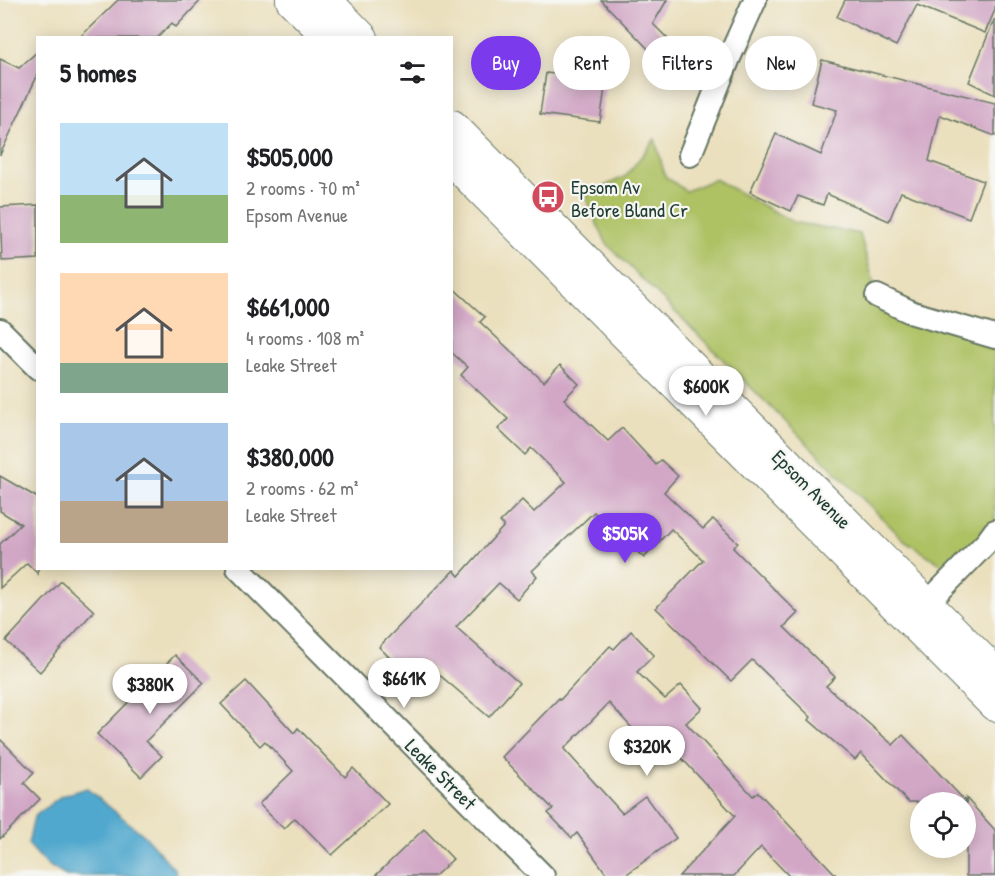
<!DOCTYPE html>
<meta charset="utf-8">
<style>
body{margin:0;font-family:"Patrick Hand",sans-serif;background:#f2f2f2;color:#202124;height:100vh;display:flex;flex-direction:column;font-size:22px;white-space:nowrap}
*{box-sizing:border-box;margin:0}
p{font-size:20px;color:#757577}
.icon{flex:none;width:33px;height:33px;fill:none;stroke:currentColor;stroke-width:2;stroke-linecap:round;stroke-linejoin:round}
.map{position:relative;flex:1;overflow:hidden}
.details{position:absolute;left:36px;top:36px;width:417px;height:534px;display:flex;flex-direction:column;background:#fff;border-radius:0px;box-shadow:0 3px 15px #0003}
.details>*{flex:none}
.hud{position:absolute;left:471px;top:36px;width:434px;height:54px;display:flex;gap:12px}
.buttons{position:absolute;left:910px;top:792px;display:grid;gap:12px}
.buttons a{display:grid;place-items:center;width:66px;height:66px;border-radius:50%;background:#fff;box-shadow:0 3px 15px #0003;font-size:30px}
.price{position:absolute;translate:-50% -51px;padding:0 14px;border-radius:21px;background:#fff;color:#222;font-size:20px;line-height:39px;filter:drop-shadow(0 2px 3px #0008)}
.price::after{content:'';position:absolute;left:50%;top:36px;width:18px;height:14px;margin-left:-9px;background:inherit;clip-path:polygon(0 0,100% 0,50% 100%)}
.price.current{background:#7c3aed;color:#fff}
ul{padding:0;list-style:none}
li{display:flex;align-items:center;gap:18px;height:150px;padding:0 24px}
li span{display:grid;place-items:center;flex:none;width:168px;height:120px;border-radius:0px;color:#555}
li>.icon{margin-inline-start:auto}
span .icon{width:72px;height:72px;fill:#fffc;stroke-width:1}
li b{font-size:26px}
h2{display:flex;justify-content:space-between;align-items:center;height:72px;padding:0 24px;font-size:26px}
.tag{padding:0 21px;border-radius:27px;background:#fff;box-shadow:0 3px 15px #0003;font-size:21px;line-height:54px}
.tag.current{background:#7c3aed;color:#fff}
.map>svg:first-child{display:block}
.green{fill:#aec164;stroke:#667f4c;stroke-width:1.5}
.water{fill:#51a8ce;stroke:#387281;stroke-width:1.5}
.building{fill:#d2a7c6}
.lines{fill:none;stroke-linecap:round;stroke-linejoin:round}
.street-casing{stroke:#667664;stroke-width:26}
.secondary-casing{stroke:#667664;stroke-width:34}
.street{stroke:#fff;stroke-width:22}
.secondary{stroke:#fff;stroke-width:32}
.labels{text-anchor:middle;dominant-baseline:central;stroke-width:4.5;stroke-linejoin:round;paint-order:stroke}
.poi-label{font-size:20px;fill:#1f3d34;stroke:#f6f6f2;text-anchor:start}
.street-label{font-size:20px;fill:#1f3d34;stroke:#f6f6f2}
</style>
<div class="map">
<svg width="995" height="876" viewBox="0 0 995 876">
<rect width="100%" height="100%" fill="#f6f6f2"/>
<filter id="ink" filterUnits="userSpaceOnUse"><feTurbulence type="fractalNoise" baseFrequency=".0167" numOctaves="2"/><feDisplacementMap in="SourceGraphic" scale="12" xChannelSelector="R" yChannelSelector="G"/><feConvolveMatrix kernelMatrix="1 2 1 2 8 2 1 2 1" color-interpolation-filters="sRGB"/></filter>
<filter id="wash" filterUnits="userSpaceOnUse"><feTurbulence type="fractalNoise" baseFrequency=".008" numOctaves="4" result="noise"/><feDisplacementMap in="SourceGraphic" scale="24" xChannelSelector="R" yChannelSelector="G"/><feGaussianBlur stdDeviation="1.35" result="paint"/><feColorMatrix in="noise" values="0 0 0 0 0 0 0 0 0 0 0 0 0 0 0 0 0 1.4 0 .05"/><feComposite in="paint" operator="in"/></filter>
<g filter="url(#wash)">
<rect width="100%" height="100%" fill="#ebe0be"/>
<!-- green -->
<polygon class="green" points="655,139 665,176 686,191 715,179 793,222 860,234 877,296 995,337 995,531 956,574 904,540 607,244 591,212 586,195 626,176"/>
<!-- water -->
<polygon class="water" points="86,788 145,836 176,871 175,876 66,876 47,865 28,844 34,817 61,796"/>
<g id="blocks">
<!-- building -->
<g class="building">
<polygon points="118,0 201,0 176,27 172,23 157,38 79,38"/>
<polygon points="601,0 667,0 653,24 669,40 654,55"/>
<polygon points="845,0 995,0 995,10 985,33 917,5 896,46 837,17"/>
<polygon points="994,20 995,20 995,95 969,82"/>
<polygon points="38,51 38,74 0,155 0,59 19,68"/>
<polygon points="822,60 995,103 995,136 940,115 929,161 983,181 969,218 901,192 889,221 827,194 823,205 798,196 791,211 750,192 776,134 821,155 837,110 811,103"/>
<polygon points="546,73 606,81 600,122 540,114"/>
<polygon points="38,205 38,259 2,261 0,207"/>
<polygon points="452,287 485,317 480,322 544,382 560,365 579,384 564,399 608,441 622,428 656,465 661,460 678,476 664,492 703,529 713,519 738,543 733,548 798,613 784,627 835,677 826,686 893,745 903,735 966,802 908,802 861,753 855,760 809,720 811,717 752,660 731,681 656,608 703,560 671,529 644,558 594,512 532,571 537,576 517,599 499,583 456,627 519,683 489,717 423,661 408,676 379,647 454,570 459,576 504,526 500,522 522,500 534,512 566,482 531,448 525,455 498,429 508,419 461,375 468,367 452,353"/>
<polygon points="0,476 38,498 38,574 27,563 0,588 0,544 21,524 0,511"/>
<polygon points="61,581 94,611 40,672 6,641"/>
<polygon points="631,631 654,655 637,672 665,699 681,685 702,708 686,723 753,796 758,792 837,876 789,876 761,847 734,876 679,876 735,816 666,741 654,752 609,703 564,749 622,813 645,796 676,838 624,876 608,876 577,833 572,838 548,813 553,809 502,757 559,698 560,700 610,646 614,649"/>
<polygon points="175,655 204,683 146,741 162,756 141,777 97,734"/>
<polygon points="246,681 294,733 298,728 345,777 353,768 388,804 332,855 295,818 284,829 259,804 293,771 265,741 260,746 221,704"/>
<polygon points="0,739 34,773 24,783 40,799 0,839"/>
<polygon points="966,798 995,830 995,876 966,876"/>
<polygon points="424,829 453,859 435,876 375,876"/>
</g>
</g>
</g>
<g filter="url(#ink)">
<use href="#blocks" fill-opacity="0" stroke="#667664" stroke-width="1.5"/>
<g class="lines">
<defs>
<g id="street">
<polyline points="690,155 729,58 755,0"/>
<polyline points="877,296 913,313 995,337"/>
<polyline points="0,330 38,368"/>
<polyline points="238,568 543,876"/>
<polyline points="916,615 987,542 995,531"/>
</g>
<g id="secondary">
<polyline points="292,0 330,38"/>
<polyline points="325,0 362,38"/>
<polyline points="452,126 995,673"/>
<polyline points="452,160 995,705"/>
</g>
</defs>
<!-- street casing -->
<use href="#street" class="street-casing"/>
<!-- secondary casing -->
<use href="#secondary" class="secondary-casing"/>
<!-- street -->
<use href="#street" class="street"/>
<!-- secondary -->
<use href="#secondary" class="secondary"/>
</g>
</g>
<!-- icons -->
<defs>
<symbol id="bus-disc" viewBox="-11 -11 22 22"><circle r="9.5" fill="#d1495b" stroke="#f6f6f2"/><path d="M-5-6H5V4H4V6H2V4H-2V6H-4V4H-5ZM-3.5-4V0h7V-4ZM-3.5 1.2v1.5H-2V1.2ZM2 1.2v1.5H3.5V1.2Z" fill="#fff"/></symbol>
</defs>
<g fill-rule="evenodd">
<use href="#bus-disc" x="529" y="178" width="38" height="38"/>
</g>
<g class="labels">
<!-- poi labels -->
<g class="poi-label">
<text x="571" y="186">Epsom Av<tspan x="571" dy="23">Before Bland Cr</tspan></text>
</g>
<!-- street labels -->
<g class="street-label">
<text transform="translate(812 489) rotate(45)">Epsom Avenue</text>
<text transform="translate(441 774) rotate(45)">Leake Street</text>
</g>
</g>
</svg>
<div class="buttons">
<a><svg class="icon" aria-label="locate" viewBox="0 0 24 24"><circle cx="12" cy="12" r="6"/><path d="M12 2v4M12 18v4M2 12h4M18 12h4"/></svg></a>
</div>
<b class="price" style="left:706px;top:417px">$600K</b>
<b class="price current" style="left:625px;top:564px">$505K</b>
<b class="price" style="left:404px;top:709px">$661K</b>
<b class="price" style="left:150px;top:715px">$380K</b>
<b class="price" style="left:647px;top:777px">$320K</b>
<div class="hud">
<a class="tag current">Buy</a>
<a class="tag">Rent</a>
<a class="tag">Filters</a>
<a class="tag">New</a>
</div>
<section class="details">
<h2>5 homes<svg class="icon" aria-label="filters" viewBox="0 0 24 24"><path d="M4 7h16M4 17h16"/><circle cx="9" cy="7" r="2"/><circle cx="15" cy="17" r="2"/></svg></h2>
<ul>
<li><span style="background:linear-gradient(#bfe0f5 60%,#8fb573 0)"><svg class="icon" aria-label="home" viewBox="0 0 24 24"><path d="M3 11l9-7 9 7M6 9v11h12V9"/></svg></span><div><b>$505,000</b><p>2 rooms · 70 m²</p><p>Epsom Avenue</p></div></li>
<li><span style="background:linear-gradient(#ffd9b3 75%,#7fa58c 0)"><svg class="icon" aria-label="home" viewBox="0 0 24 24"><path d="M3 11l9-7 9 7M6 9v11h12V9"/></svg></span><div><b>$661,000</b><p>4 rooms · 108 m²</p><p>Leake Street</p></div></li>
<li><span style="background:linear-gradient(#a9c7e8 65%,#b9a48a 0)"><svg class="icon" aria-label="home" viewBox="0 0 24 24"><path d="M3 11l9-7 9 7M6 9v11h12V9"/></svg></span><div><b>$380,000</b><p>2 rooms · 62 m²</p><p>Leake Street</p></div></li>
</ul>
</section>
</div>
